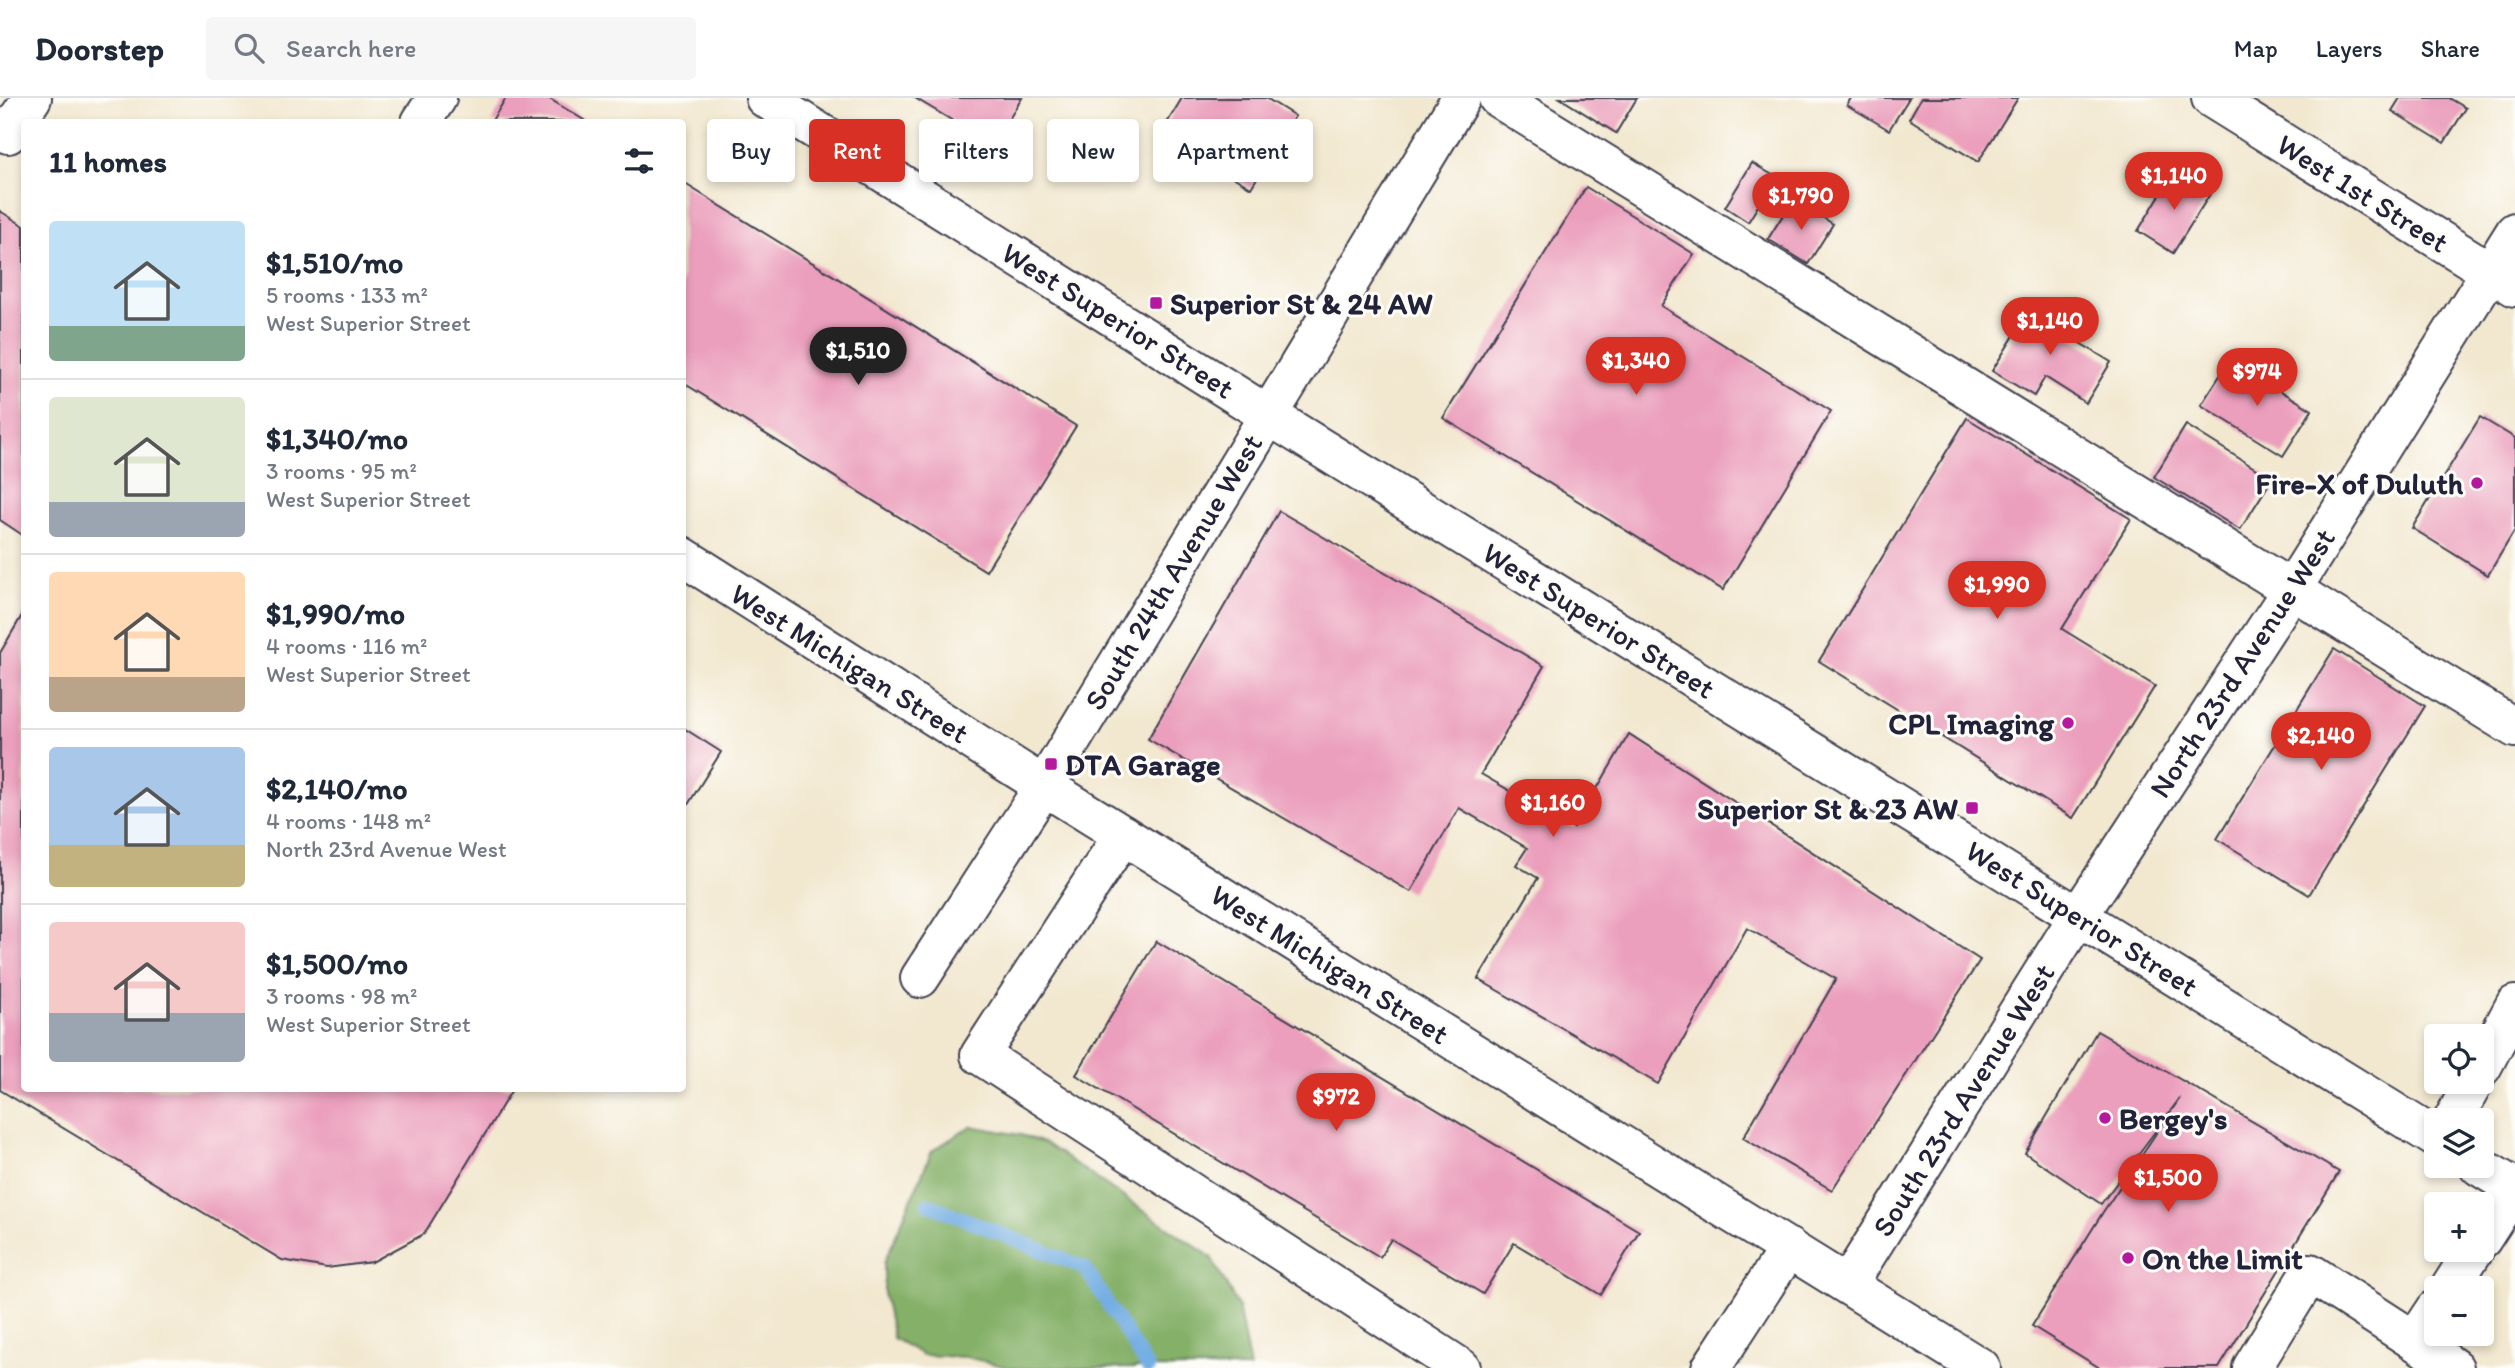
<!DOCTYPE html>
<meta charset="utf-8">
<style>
body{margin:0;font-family:Itim,sans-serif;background:#f6f6f7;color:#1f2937;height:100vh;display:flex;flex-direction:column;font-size:26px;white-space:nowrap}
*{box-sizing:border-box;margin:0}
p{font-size:23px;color:#747a83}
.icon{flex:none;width:38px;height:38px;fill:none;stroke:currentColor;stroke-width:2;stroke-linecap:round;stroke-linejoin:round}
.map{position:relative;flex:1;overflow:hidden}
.panel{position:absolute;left:21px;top:21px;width:665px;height:973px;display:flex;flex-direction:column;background:#fff;border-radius:7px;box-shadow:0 4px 10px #0003}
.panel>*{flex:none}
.guide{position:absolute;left:707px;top:21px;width:665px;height:63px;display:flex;gap:14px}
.tools{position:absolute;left:2424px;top:926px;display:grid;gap:14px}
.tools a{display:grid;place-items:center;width:70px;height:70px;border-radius:7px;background:#fff;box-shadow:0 4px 10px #0003;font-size:35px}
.price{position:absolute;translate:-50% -60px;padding:0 16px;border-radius:24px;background:#d93025;color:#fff;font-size:23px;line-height:46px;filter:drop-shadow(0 2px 4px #0008)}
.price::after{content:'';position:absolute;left:50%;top:42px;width:21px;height:16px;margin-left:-10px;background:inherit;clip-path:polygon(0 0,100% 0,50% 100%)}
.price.active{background:#222;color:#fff}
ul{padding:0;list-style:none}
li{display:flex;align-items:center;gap:21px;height:175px;padding:0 28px}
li+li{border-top:2px solid #e0e1e3}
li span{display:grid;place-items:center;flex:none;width:196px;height:140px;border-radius:7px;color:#555}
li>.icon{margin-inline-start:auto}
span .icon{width:84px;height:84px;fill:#fffc;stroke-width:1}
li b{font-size:30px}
h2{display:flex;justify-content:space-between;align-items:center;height:84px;padding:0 28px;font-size:30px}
.pill{padding:0 24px;border-radius:7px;background:#fff;box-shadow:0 4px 10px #0003;font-size:24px;line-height:63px}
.pill.active{background:#d93025;color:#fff}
header{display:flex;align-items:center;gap:42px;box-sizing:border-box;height:98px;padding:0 35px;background:#fff;border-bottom:2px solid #e0e1e3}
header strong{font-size:33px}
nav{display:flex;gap:38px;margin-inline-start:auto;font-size:24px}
.search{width:490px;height:63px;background:#f6f6f7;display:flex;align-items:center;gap:18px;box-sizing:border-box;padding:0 24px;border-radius:7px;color:#747a83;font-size:26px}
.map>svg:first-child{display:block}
.forest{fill:#84b068;stroke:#536952;stroke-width:2}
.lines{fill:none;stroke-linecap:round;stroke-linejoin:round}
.stream{stroke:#74aee4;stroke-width:14}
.building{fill:#eb9fbc}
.minor-casing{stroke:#414051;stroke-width:42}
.minor{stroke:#fff;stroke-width:38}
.poi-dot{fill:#b5179e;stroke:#fdfcf7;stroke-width:2.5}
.labels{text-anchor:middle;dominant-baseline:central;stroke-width:6;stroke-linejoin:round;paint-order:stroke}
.street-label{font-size:30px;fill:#22223b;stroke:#fdfcf7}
.poi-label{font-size:30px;font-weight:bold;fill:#22223b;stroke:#fdfcf7;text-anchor:start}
</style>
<header>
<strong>Doorstep</strong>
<div class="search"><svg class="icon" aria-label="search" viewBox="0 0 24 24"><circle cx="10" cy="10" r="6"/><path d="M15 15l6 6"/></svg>Search here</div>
<nav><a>Map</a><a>Layers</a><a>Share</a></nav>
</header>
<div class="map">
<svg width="2515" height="1270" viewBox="0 0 2515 1270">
<rect width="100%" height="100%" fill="#fdfcf7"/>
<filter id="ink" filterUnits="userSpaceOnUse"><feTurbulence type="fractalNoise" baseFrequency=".0143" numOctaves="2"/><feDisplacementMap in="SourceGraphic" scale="14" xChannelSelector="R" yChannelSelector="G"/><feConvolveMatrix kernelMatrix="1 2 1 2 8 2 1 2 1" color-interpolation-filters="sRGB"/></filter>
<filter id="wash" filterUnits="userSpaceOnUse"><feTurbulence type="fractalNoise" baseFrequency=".00686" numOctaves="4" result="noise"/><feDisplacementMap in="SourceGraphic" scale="28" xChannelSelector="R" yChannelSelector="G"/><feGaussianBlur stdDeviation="1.57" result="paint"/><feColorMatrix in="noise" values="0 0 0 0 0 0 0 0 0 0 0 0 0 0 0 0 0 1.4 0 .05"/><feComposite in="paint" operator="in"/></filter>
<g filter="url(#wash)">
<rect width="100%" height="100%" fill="#f2e8d0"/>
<!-- forest -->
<polygon class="forest" points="971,1028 1021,1037 1046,1046 1211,1159 1238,1208 1250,1270 1011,1270 966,1259 923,1257 893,1240 884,1198 884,1165 932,1053"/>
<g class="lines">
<!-- stream -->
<polyline class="stream" points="928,1106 1085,1170 1148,1270"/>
</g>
<g id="blocks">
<!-- building -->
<g class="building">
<polygon points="506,0 548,0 587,24 491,24"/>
<polygon points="915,0 1022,0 993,47"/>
<polygon points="1182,0 1266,0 1295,18 1251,90 1161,35"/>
<polygon points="1560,0 1637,0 1616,35"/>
<polygon points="1851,0 1909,0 1889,32 1847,7"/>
<polygon points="1921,0 2018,0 1978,64 1909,21"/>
<polygon points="2400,0 2449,0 2466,10 2444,45 2392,13"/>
<polygon points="1752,65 1776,79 1748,124 1725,109"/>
<polygon points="2174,74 2210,96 2173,155 2138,133"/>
<polygon points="682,84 1076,328 986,473 682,284"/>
<polygon points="1586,89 1694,156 1661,208 1831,313 1723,492 1443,320"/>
<polygon points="1793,101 1833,126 1808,166 1768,141"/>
<polygon points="0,113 24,128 24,438 0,422"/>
<polygon points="2035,204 2076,230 2070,239 2111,264 2086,305 2045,279 2034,298 1992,273"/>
<polygon points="2230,262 2312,312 2283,358 2201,307"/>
<polygon points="2480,319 2515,340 2515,432 2488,477 2412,430"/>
<polygon points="1967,320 2131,421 2062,531 2155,588 2073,720 1819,563"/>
<polygon points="2186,327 2272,381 2240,432 2154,379"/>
<polygon points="1279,413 1544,568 1481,676 1574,730 1629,636 1980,862 1832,1092 1743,1040 1836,881 1747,830 1658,986 1478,881 1538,780 1516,767 1527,750 1459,710 1411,794 1148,641"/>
<polygon points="24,514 24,990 513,990 424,1136 372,1164 327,1170 282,1162 0,992 0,555"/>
<polygon points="2334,551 2425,608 2309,797 2217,741"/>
<polygon points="682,629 721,654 682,716"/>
<polygon points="1156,843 1639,1133 1601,1197 1514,1145 1483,1196 1391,1141 1380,1159 1076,977"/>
<polygon points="2097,933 2339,1074 2219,1270 2100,1270 2032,1228 2103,1114 2180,1000 2101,1106 2025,1055"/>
</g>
</g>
</g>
<g filter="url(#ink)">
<use href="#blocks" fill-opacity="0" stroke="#414051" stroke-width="2"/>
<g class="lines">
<defs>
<g id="minor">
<polyline points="765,0 1268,317 2436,1040"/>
<polyline points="1498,0 2515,630"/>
<polyline points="2211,0 2515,189"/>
<polyline points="421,24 437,0"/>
<polyline points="8,36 32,0"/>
<polyline points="682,458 1044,688 1981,1270"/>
<polyline points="1123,737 980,957 1461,1270"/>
<polyline points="920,880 1044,688 1461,0"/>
<polyline points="2482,969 2515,907"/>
<polyline points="2453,1022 2474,984"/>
<polyline points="2479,1068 2515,1090"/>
<polyline points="2482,1141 2515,1090"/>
<polyline points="1848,1186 2079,817 2292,491 2515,134"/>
<polyline points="2450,1190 2474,1152"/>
<polyline points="2415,1243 2454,1270"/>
<polyline points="1711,1270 1789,1150"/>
<polyline points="2252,1270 2310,1175 2415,1243 2436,1211"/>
</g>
</defs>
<!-- minor casing -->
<use href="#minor" class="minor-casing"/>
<!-- minor -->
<use href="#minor" class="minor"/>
</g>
</g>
<!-- markers -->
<g class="poi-dot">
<rect x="1149" y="198" width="14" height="14" rx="3.5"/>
<circle cx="2477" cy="385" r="7"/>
<circle cx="2068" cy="625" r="7"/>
<rect x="1044" y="659" width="14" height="14" rx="3.5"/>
<rect x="1965" y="703" width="14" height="14" rx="3.5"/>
<circle cx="2105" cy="1020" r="7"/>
<circle cx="2128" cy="1160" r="7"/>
</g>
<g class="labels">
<!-- street labels -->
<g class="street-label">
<text transform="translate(2363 95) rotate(32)">West 1st Street</text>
<text transform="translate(1118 222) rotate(32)">West Superior Street</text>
<text transform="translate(1173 474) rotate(-59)">South 24th Avenue West</text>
<text transform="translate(1599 522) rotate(32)">West Superior Street</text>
<text transform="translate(850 565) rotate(32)">West Michigan Street</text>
<text transform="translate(2242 565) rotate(-57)">North 23rd Avenue West</text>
<text transform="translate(2082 820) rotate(32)">West Superior Street</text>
<text transform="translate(1330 866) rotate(32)">West Michigan Street</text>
<text transform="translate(1963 1002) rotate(-58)">South 23rd Avenue West</text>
</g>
<!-- poi labels -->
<g class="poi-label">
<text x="1170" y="205">Superior St &amp; 24 AW</text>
<text x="2463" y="385" text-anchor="end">Fire-X of Duluth</text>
<text x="2054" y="625" text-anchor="end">CPL Imaging</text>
<text x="1065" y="666">DTA Garage</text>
<text x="1958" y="710" text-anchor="end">Superior St &amp; 23 AW</text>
<text x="2119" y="1020">Bergey's</text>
<text x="2142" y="1160">On the Limit</text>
</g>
</g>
</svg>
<div class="tools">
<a><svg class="icon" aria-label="locate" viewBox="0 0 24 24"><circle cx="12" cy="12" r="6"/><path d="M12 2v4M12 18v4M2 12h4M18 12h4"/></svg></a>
<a><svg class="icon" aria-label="layers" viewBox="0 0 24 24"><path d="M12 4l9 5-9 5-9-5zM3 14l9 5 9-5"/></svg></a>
<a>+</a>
<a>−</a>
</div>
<b class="price" style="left:2174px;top:114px">$1,140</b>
<b class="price" style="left:1801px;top:134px">$1,790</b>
<b class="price" style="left:2050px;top:259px">$1,140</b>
<b class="price active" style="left:858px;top:289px">$1,510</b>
<b class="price" style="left:1636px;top:299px">$1,340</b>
<b class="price" style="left:2257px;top:310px">$974</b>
<b class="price" style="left:1997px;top:523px">$1,990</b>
<b class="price" style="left:2321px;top:674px">$2,140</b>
<b class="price" style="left:1553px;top:741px">$1,160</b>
<b class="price" style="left:1336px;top:1035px">$972</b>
<b class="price" style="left:2168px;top:1116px">$1,500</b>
<div class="guide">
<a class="pill">Buy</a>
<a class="pill active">Rent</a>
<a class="pill">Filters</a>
<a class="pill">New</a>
<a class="pill">Apartment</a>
</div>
<section class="panel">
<h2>11 homes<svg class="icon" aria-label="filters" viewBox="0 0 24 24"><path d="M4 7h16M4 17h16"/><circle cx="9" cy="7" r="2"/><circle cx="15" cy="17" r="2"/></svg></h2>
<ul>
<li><span style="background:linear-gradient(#bfe0f5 75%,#7fa58c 0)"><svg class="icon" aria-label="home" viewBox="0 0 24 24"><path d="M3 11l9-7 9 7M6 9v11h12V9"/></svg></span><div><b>$1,510/mo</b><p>5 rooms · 133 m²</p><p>West Superior Street</p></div></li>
<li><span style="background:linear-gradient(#dfe7d0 75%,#9aa5b1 0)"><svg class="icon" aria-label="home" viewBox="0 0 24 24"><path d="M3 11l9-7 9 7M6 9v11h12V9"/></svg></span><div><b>$1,340/mo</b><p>3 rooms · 95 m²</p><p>West Superior Street</p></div></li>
<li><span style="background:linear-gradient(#ffd9b3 75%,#b9a48a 0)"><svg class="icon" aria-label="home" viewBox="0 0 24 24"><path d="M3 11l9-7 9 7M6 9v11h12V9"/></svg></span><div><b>$1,990/mo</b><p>4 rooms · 116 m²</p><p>West Superior Street</p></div></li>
<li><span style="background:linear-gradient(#a9c7e8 70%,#c2b280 0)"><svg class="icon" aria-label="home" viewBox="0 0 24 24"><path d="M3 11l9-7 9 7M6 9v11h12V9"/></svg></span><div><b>$2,140/mo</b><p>4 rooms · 148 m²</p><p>North 23rd Avenue West</p></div></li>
<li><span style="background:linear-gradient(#f6c9c9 65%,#9aa5b1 0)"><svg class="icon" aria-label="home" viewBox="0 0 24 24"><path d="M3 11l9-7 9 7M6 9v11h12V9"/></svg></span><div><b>$1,500/mo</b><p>3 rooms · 98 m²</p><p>West Superior Street</p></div></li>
</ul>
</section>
</div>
